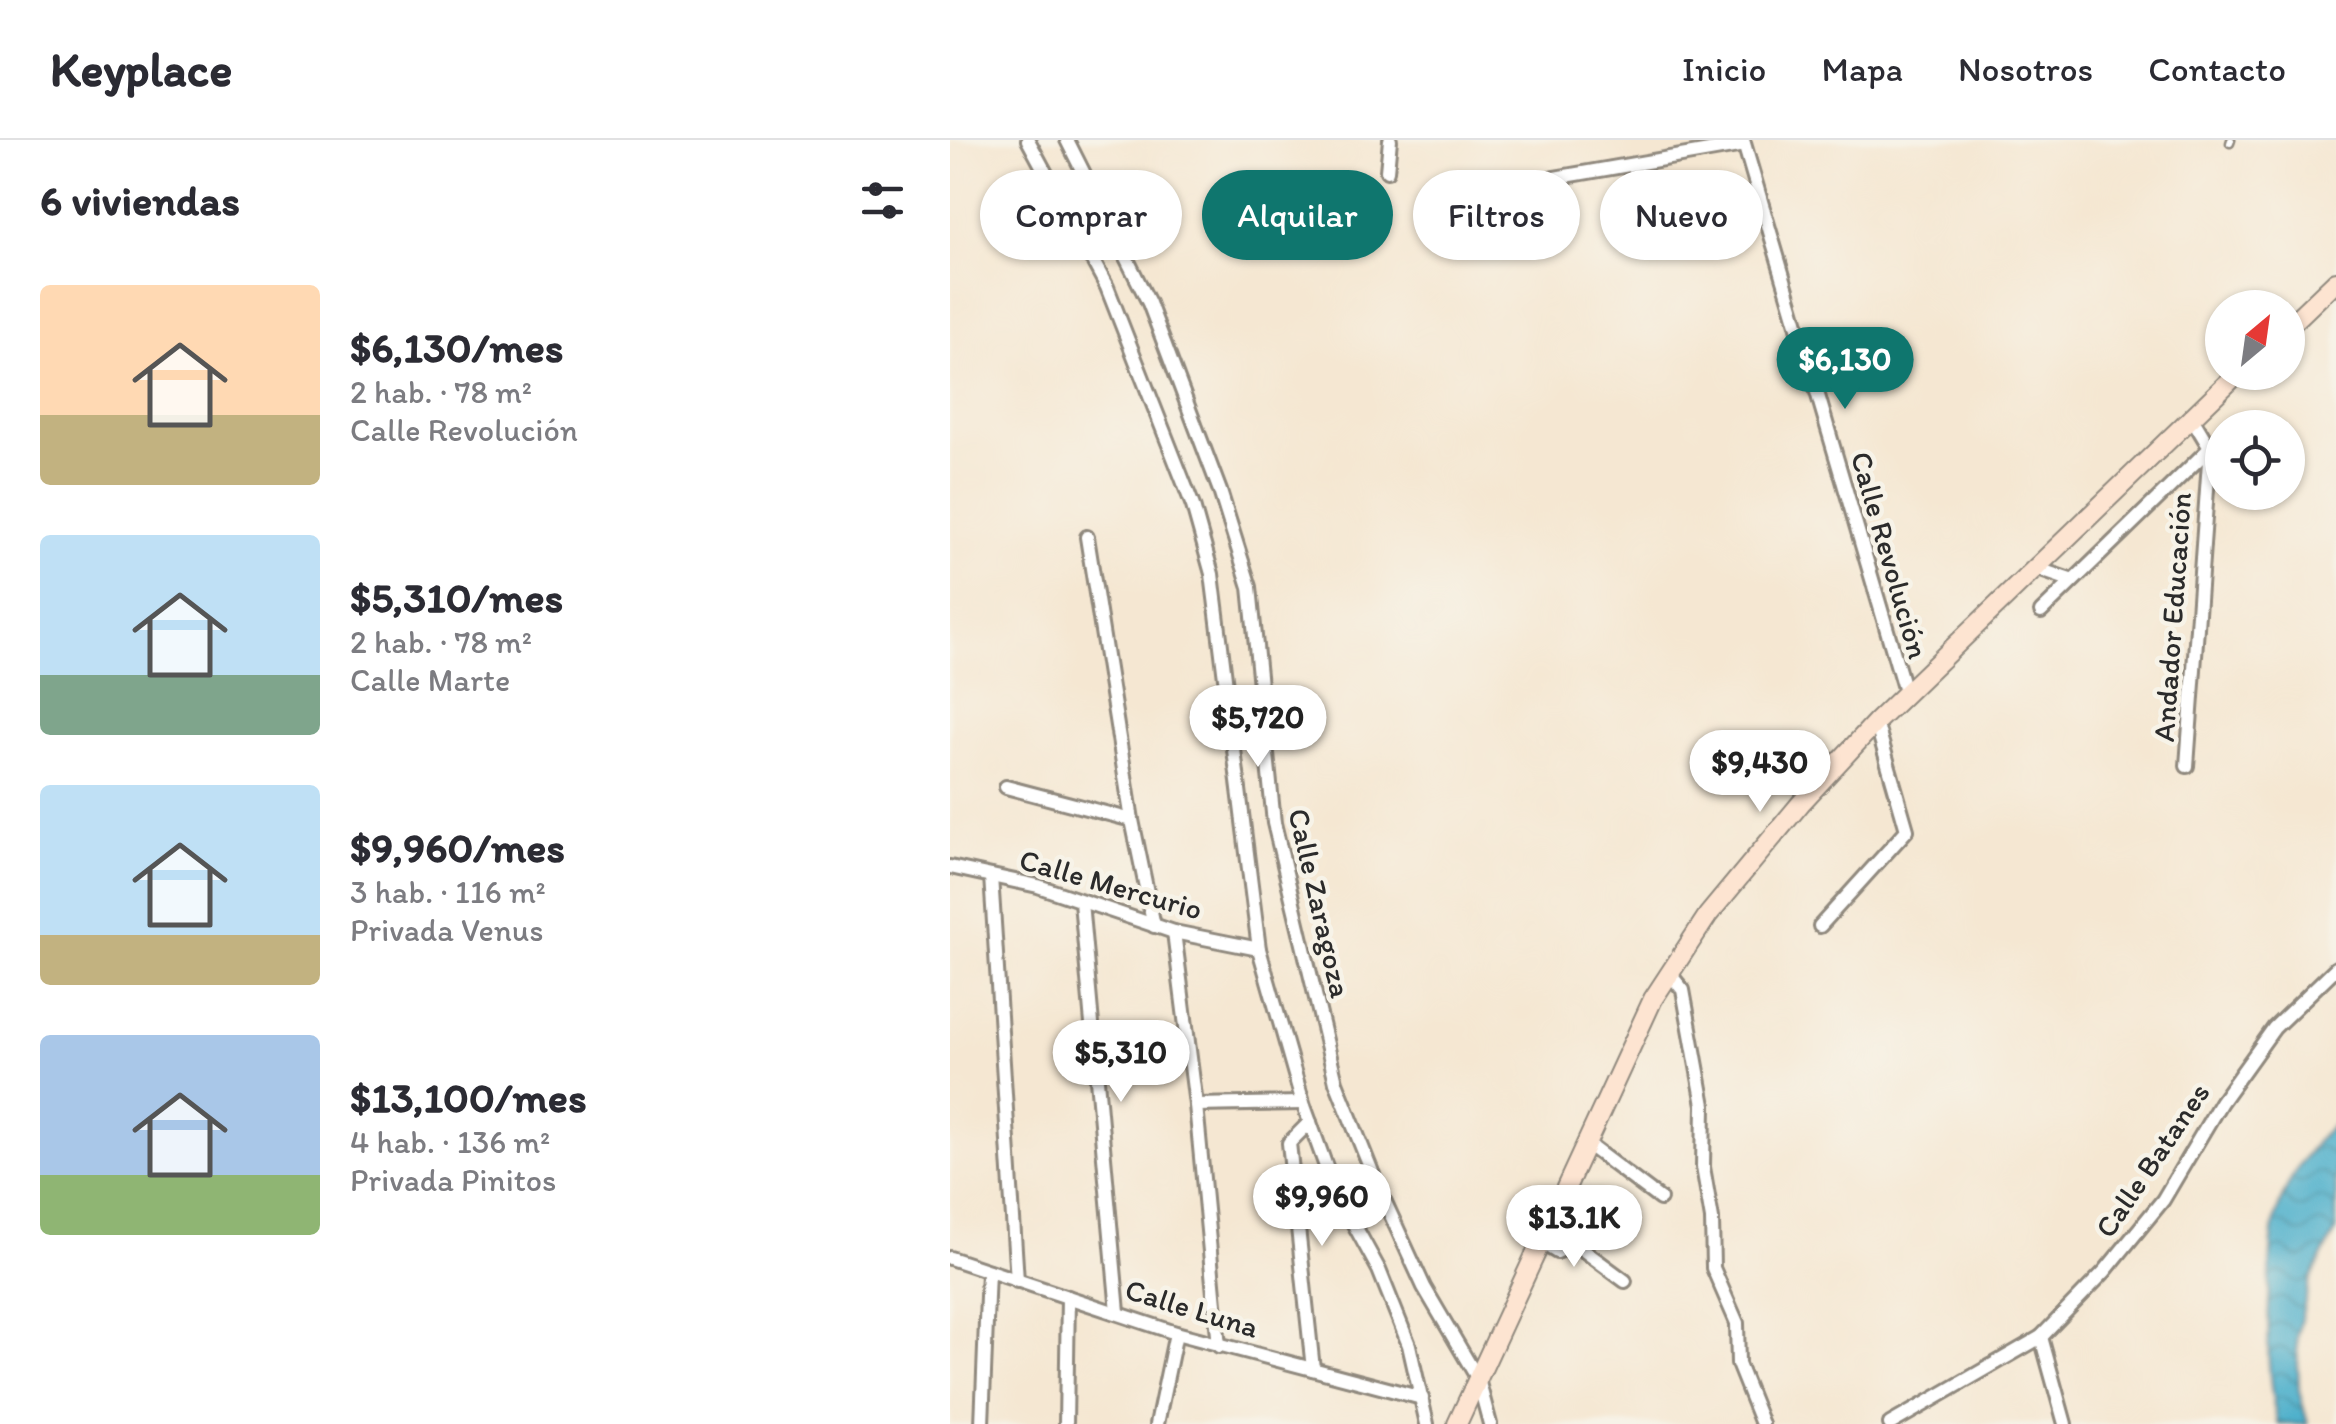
<!DOCTYPE html>
<html lang="es">
<meta charset="utf-8">
<style>
body{margin:0;font-family:Itim,sans-serif;background:#f2f2f3;color:#2b2b33;height:100vh;display:flex;flex-direction:column;font-size:38px;white-space:nowrap}
*{box-sizing:border-box;margin:0}
p{font-size:32px;color:#7c7c81}
.icon{flex:none;width:55px;height:55px;fill:none;stroke:currentColor;stroke-width:2;stroke-linecap:round;stroke-linejoin:round}
.map{position:relative;flex:1;overflow:hidden}
.side{display:flex;flex-direction:column;background:#fff;width:950px}
.side>*{flex:none}
.hud{position:absolute;left:30px;top:30px;width:950px;height:90px;display:flex;gap:20px}
.needle{width:65px;rotate:29deg}
.fabs{position:absolute;left:1255px;top:150px;display:grid;gap:20px}
.fabs a{display:grid;place-items:center;width:100px;height:100px;border-radius:50%;background:#fff;box-shadow:0 2px 8px #0004;font-size:50px}
.price{position:absolute;translate:-50% -85px;padding:0 22px;border-radius:35px;background:#fff;color:#222;font-size:32px;line-height:65px;filter:drop-shadow(0 2px 5px #0008)}
.price::after{content:'';position:absolute;left:50%;top:60px;width:30px;height:22px;margin-left:-15px;background:inherit;clip-path:polygon(0 0,100% 0,50% 100%)}
.price.current{background:#0f766e;color:#fff}
ul{padding:0;list-style:none}
li{display:flex;align-items:center;gap:30px;height:250px;padding:0 40px}
li span{display:grid;place-items:center;flex:none;width:280px;height:200px;border-radius:10px;color:#555}
li>.icon{margin-inline-start:auto}
span .icon{width:120px;height:120px;fill:#fffc;stroke-width:1}
li b{font-size:42px}
h2{display:flex;justify-content:space-between;align-items:center;height:120px;padding:0 40px;font-size:42px}
.tag{padding:0 35px;border-radius:45px;background:#fff;box-shadow:0 2px 8px #0004;font-size:35px;line-height:90px}
.tag.current{background:#0f766e;color:#fff}
header{display:flex;align-items:center;gap:60px;box-sizing:border-box;height:140px;padding:0 50px;background:#fff;border-bottom:2px solid #e1e1e2}
header strong{font-size:48px}
nav{display:flex;gap:55px;margin-inline-start:auto;font-size:35px}
main{display:flex;flex:1;min-height:0}
.map>svg:first-child{display:block}
.water{fill:url(#water-waves);stroke:#3c6d7b;stroke-width:2.5}
.lines{fill:none;stroke-linecap:round;stroke-linejoin:round}
.service-casing{stroke:#90897e;stroke-width:11}
.minor-casing{stroke:#90897e;stroke-width:18}
.secondary-casing{stroke:#90897e;stroke-width:22}
.service{stroke:#fff;stroke-width:6}
.minor{stroke:#fff;stroke-width:12}
.secondary{stroke:#fde4d1;stroke-width:18}
.labels{text-anchor:middle;dominant-baseline:central;stroke-width:9;stroke-linejoin:round;paint-order:stroke}
.street-label{font-size:30px;fill:#2b2b2b;stroke:#f7f3e8}
</style>
<header>
<strong>Keyplace</strong>
<nav><a>Inicio</a><a>Mapa</a><a>Nosotros</a><a>Contacto</a></nav>
</header>
<main>
<section class="side">
<h2>6 viviendas<svg class="icon" aria-label="filters" viewBox="0 0 24 24"><path d="M4 7h16M4 17h16"/><circle cx="9" cy="7" r="2"/><circle cx="15" cy="17" r="2"/></svg></h2>
<ul>
<li><span style="background:linear-gradient(#ffd9b3 65%,#c2b280 0)"><svg class="icon" aria-label="home" viewBox="0 0 24 24"><path d="M3 11l9-7 9 7M6 9v11h12V9"/></svg></span><div><b>$6,130/mes</b><p>2 hab. · 78 m²</p><p>Calle Revolución</p></div></li>
<li><span style="background:linear-gradient(#bfe0f5 70%,#7fa58c 0)"><svg class="icon" aria-label="home" viewBox="0 0 24 24"><path d="M3 11l9-7 9 7M6 9v11h12V9"/></svg></span><div><b>$5,310/mes</b><p>2 hab. · 78 m²</p><p>Calle Marte</p></div></li>
<li><span style="background:linear-gradient(#bfe0f5 75%,#c2b280 0)"><svg class="icon" aria-label="home" viewBox="0 0 24 24"><path d="M3 11l9-7 9 7M6 9v11h12V9"/></svg></span><div><b>$9,960/mes</b><p>3 hab. · 116 m²</p><p>Privada Venus</p></div></li>
<li><span style="background:linear-gradient(#a9c7e8 70%,#8fb573 0)"><svg class="icon" aria-label="home" viewBox="0 0 24 24"><path d="M3 11l9-7 9 7M6 9v11h12V9"/></svg></span><div><b>$13,100/mes</b><p>4 hab. · 136 m²</p><p>Privada Pinitos</p></div></li>
</ul>
</section>
<div class="map">
<svg width="1386" height="1284" viewBox="0 0 1386 1284">
<defs>
<pattern id="water-waves" width="16" height="10" patternUnits="userSpaceOnUse" patternTransform="scale(2.5)"><rect width="16" height="10" fill="#4cafcb"/><path d="M0 5q4-4 8 0t8 0" fill="none" stroke="#3f8fa5"/></pattern>
</defs>
<rect width="100%" height="100%" fill="#f7f3e8"/>
<filter id="ink" filterUnits="userSpaceOnUse"><feTurbulence type="fractalNoise" baseFrequency=".01" numOctaves="2"/><feDisplacementMap in="SourceGraphic" scale="20" xChannelSelector="R" yChannelSelector="G"/><feConvolveMatrix kernelMatrix="1 2 1 2 8 2 1 2 1" color-interpolation-filters="sRGB"/></filter>
<filter id="wash" filterUnits="userSpaceOnUse"><feTurbulence type="fractalNoise" baseFrequency=".0048" numOctaves="4" result="noise"/><feDisplacementMap in="SourceGraphic" scale="40" xChannelSelector="R" yChannelSelector="G"/><feGaussianBlur stdDeviation="2.25" result="paint"/><feColorMatrix in="noise" values="0 0 0 0 0 0 0 0 0 0 0 0 0 0 0 0 0 1.4 0 .05"/><feComposite in="paint" operator="in"/></filter>
<g filter="url(#wash)">
<rect width="100%" height="100%" fill="#f5e7d2"/>
<!-- water -->
<path class="water" d="M1386,982V1091L1360,1140L1347,1196L1349,1251L1358,1284H1328C1315,1235 1318,1186 1320,1136C1321,1116 1321,1092 1327,1073C1337,1040 1359,1005 1386,982Z"/>
</g>
<g filter="url(#ink)">
<g class="lines">
<defs>
<polyline id="service" points="1280,3 1281,0"/>
<g id="minor">
<polyline points="78,0 157,147 243,366 262,434 309,809 353,963 383,1046 429,1130 459,1205 477,1284"/>
<polyline points="117,0 199,163 270,351 300,447 324,683 386,942 428,1047 474,1147 528,1239 540,1284"/>
<polyline points="793,0 956,555"/>
<polyline points="437,31 440,0"/>
<polyline points="547,48 794,5"/>
<polyline points="137,397 182,680 204,786"/>
<polyline points="1088,429 1120,440"/>
<polyline points="1091,472 1260,308"/>
<polyline points="1237,626 1260,308 1242,278"/>
<polyline points="56,647 182,680"/>
<polyline points="0,727 88,746 224,792 309,809"/>
<polyline points="41,736 67,1141"/>
<polyline points="131,762 168,1172"/>
<polyline points="870,786 957,690 926,582"/>
<polyline points="224,792 246,965 269,1206"/>
<polyline points="719,833 733,850 754,965 753,1027 762,1079 763,1128 787,1183 788,1224 812,1284"/>
<polyline points="246,965 353,963"/>
<polyline points="360,982 339,1003 363,1229"/>
<polyline points="637,1004 710,1059"/>
<polyline points="592,1103 607,1112 625,1104 675,1141"/>
<polyline points="0,1118 226,1193 472,1258"/>
<polyline points="1091,1197 1115,1284"/>
<polyline points="32,1284 38,1131"/>
<polyline points="116,1284 118,1157"/>
<polyline points="207,1284 226,1193"/>
<polyline points="940,1284 1091,1197 1155,1131 1213,1060 1271,962 1324,888 1386,828"/>
</g>
<g id="secondary">
<polyline points="1338,187 1386,141"/>
<polyline points="507,1284 703,859 758,775 851,663 926,582 1289,232"/>
</g>
</defs>
<!-- service casing -->
<use href="#service" class="service-casing"/>
<!-- minor casing -->
<use href="#minor" class="minor-casing"/>
<!-- secondary casing -->
<use href="#secondary" class="secondary-casing"/>
<!-- service -->
<use href="#service" class="service"/>
<!-- minor -->
<use href="#minor" class="minor"/>
<!-- secondary -->
<use href="#secondary" class="secondary"/>
</g>
</g>
<g class="labels">
<!-- street labels -->
<g class="street-label">
<text transform="translate(940 415) rotate(74)">Calle Revolución</text>
<text transform="translate(1222 477) rotate(-86)">Andador Educación</text>
<text transform="translate(161 744) rotate(16)">Calle Mercurio</text>
<text transform="translate(370 763) rotate(77)">Calle Zaragoza</text>
<text transform="translate(1202 1020) rotate(-56)">Calle Batanes</text>
<text transform="translate(242 1168) rotate(17)">Calle Luna</text>
</g>
</g>
</svg>
<div class="fabs">
<a><svg class="needle" viewBox="-14 -14 28 28"><path d="M0-13l5 13h-10z" fill="#e53935"/><path d="M0 13l5-13h-10z" fill="#7c7c81"/></svg></a>
<a><svg class="icon" aria-label="locate" viewBox="0 0 24 24"><circle cx="12" cy="12" r="6"/><path d="M12 2v4M12 18v4M2 12h4M18 12h4"/></svg></a>
</div>
<b class="price current" style="left:895px;top:272px">$6,130</b>
<b class="price" style="left:308px;top:630px">$5,720</b>
<b class="price" style="left:810px;top:675px">$9,430</b>
<b class="price" style="left:171px;top:965px">$5,310</b>
<b class="price" style="left:372px;top:1109px">$9,960</b>
<b class="price" style="left:624px;top:1130px">$13.1K</b>
<div class="hud">
<a class="tag">Comprar</a>
<a class="tag current">Alquilar</a>
<a class="tag">Filtros</a>
<a class="tag">Nuevo</a>
</div>
</div>
</main>
